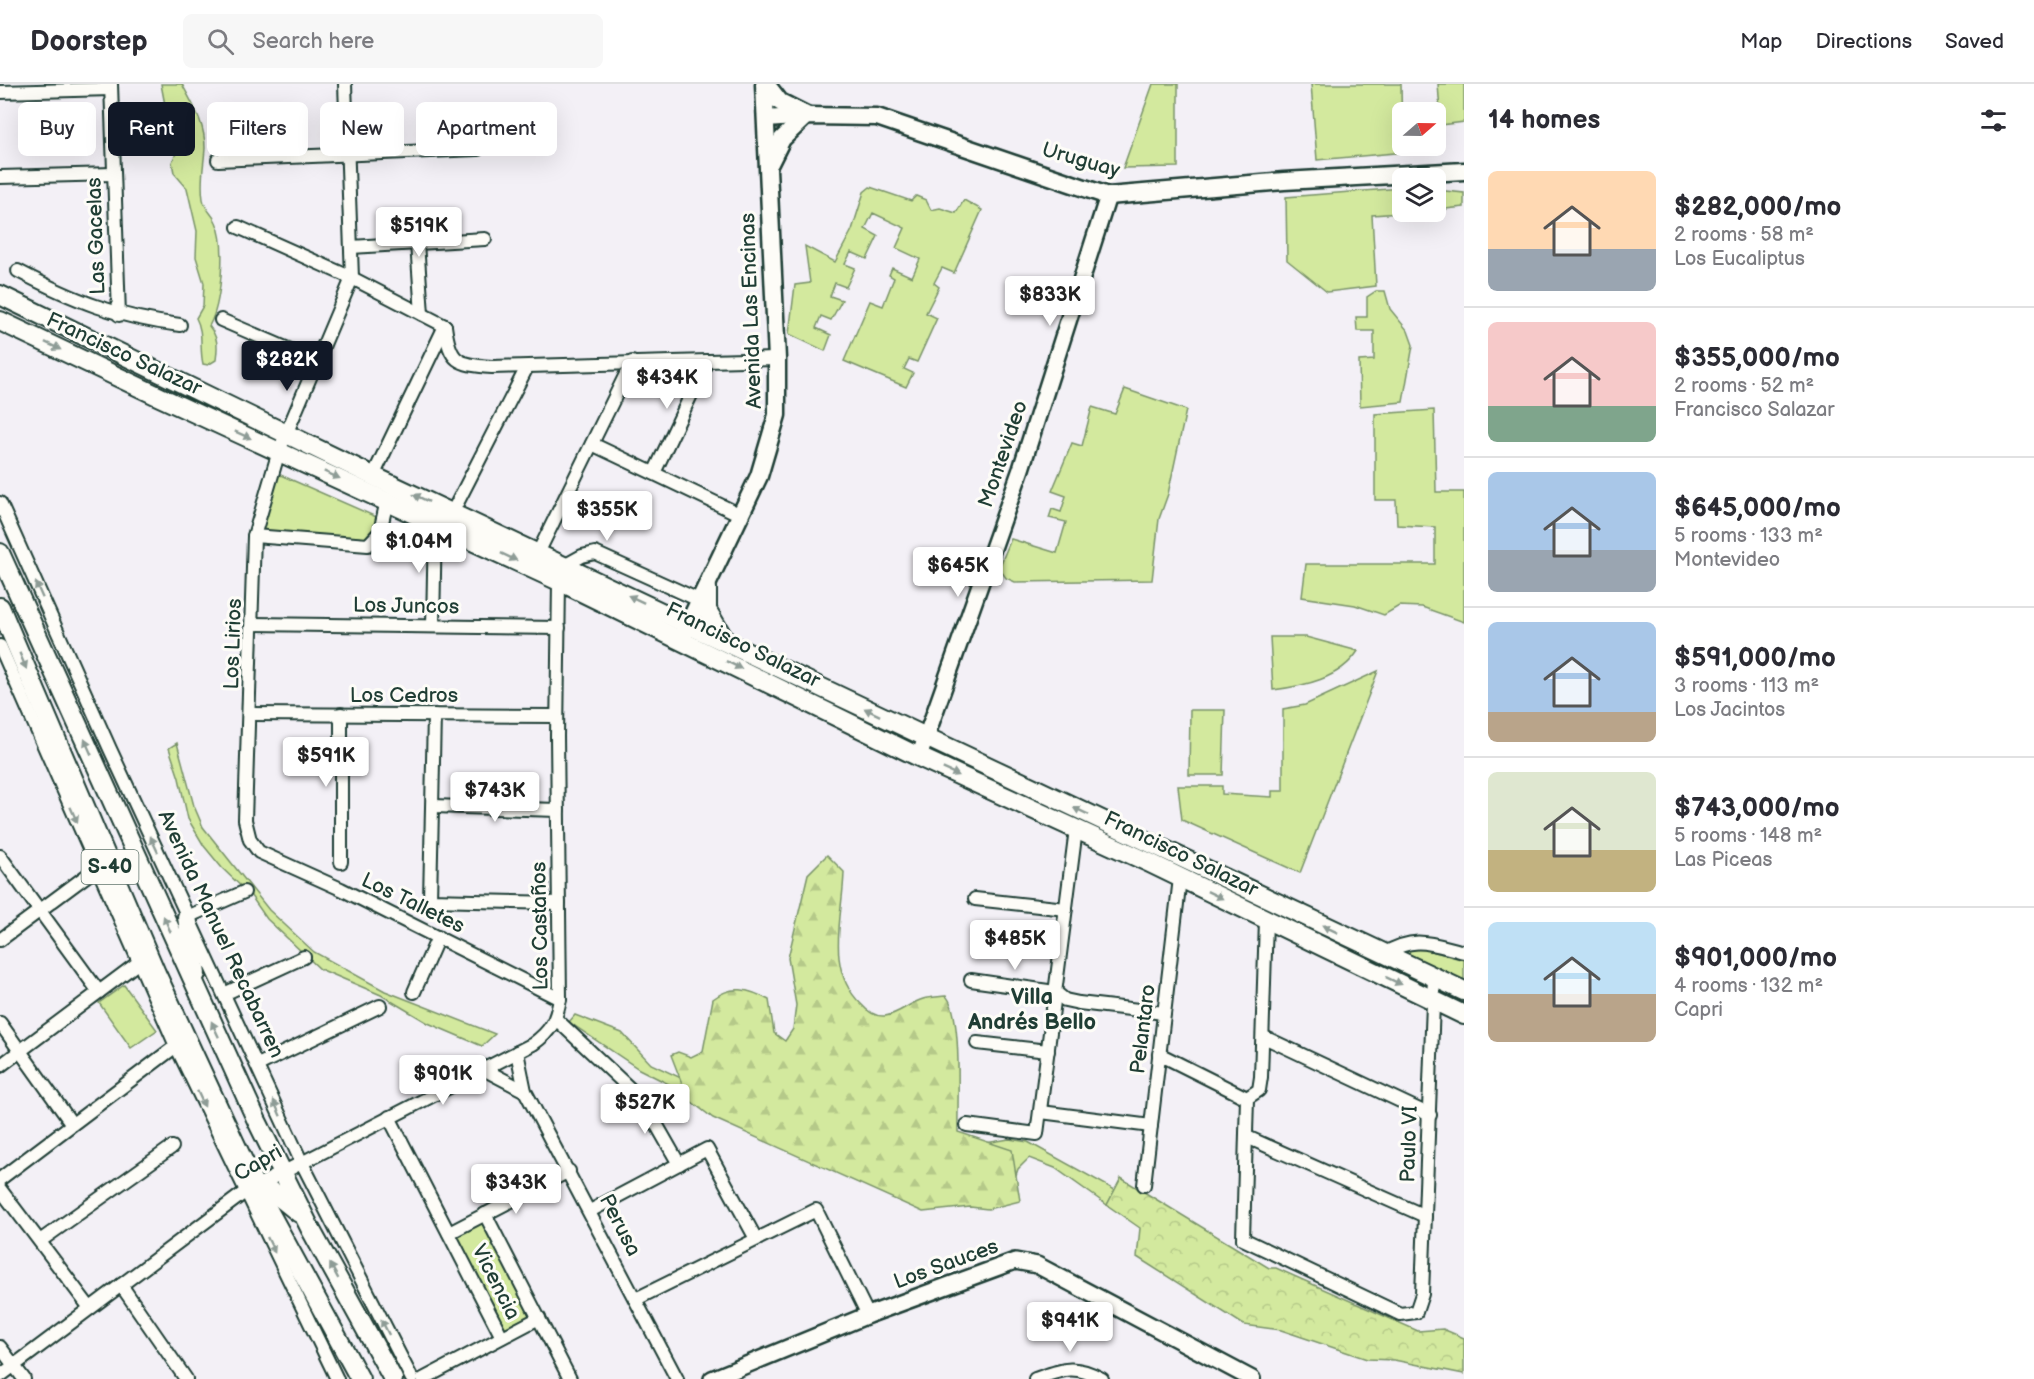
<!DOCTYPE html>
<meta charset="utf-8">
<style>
body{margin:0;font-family:"Balsamiq Sans",sans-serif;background:#f7f7f7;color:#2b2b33;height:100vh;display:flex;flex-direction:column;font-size:22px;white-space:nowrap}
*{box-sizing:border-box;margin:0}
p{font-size:20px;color:#7c7c81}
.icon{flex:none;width:33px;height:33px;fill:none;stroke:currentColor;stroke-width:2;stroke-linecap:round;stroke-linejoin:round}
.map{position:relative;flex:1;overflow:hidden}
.sheet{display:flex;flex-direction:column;background:#fff;width:570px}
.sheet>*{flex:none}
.top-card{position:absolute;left:18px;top:18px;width:570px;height:54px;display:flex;gap:12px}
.needle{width:39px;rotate:70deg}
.fabs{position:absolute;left:1392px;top:18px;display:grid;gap:12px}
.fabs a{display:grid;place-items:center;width:54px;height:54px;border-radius:9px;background:#fff;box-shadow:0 6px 24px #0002;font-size:30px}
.price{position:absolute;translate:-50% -51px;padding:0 14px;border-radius:6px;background:#fff;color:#222;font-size:20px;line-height:39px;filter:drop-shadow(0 2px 3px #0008)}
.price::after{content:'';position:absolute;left:50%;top:36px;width:18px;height:14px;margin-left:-9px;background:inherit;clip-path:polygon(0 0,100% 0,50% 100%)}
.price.on{background:#111827;color:#fff}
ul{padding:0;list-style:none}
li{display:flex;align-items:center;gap:18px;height:150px;padding:0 24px}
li+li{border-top:2px solid #e1e1e2}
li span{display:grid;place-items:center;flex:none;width:168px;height:120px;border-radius:9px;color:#555}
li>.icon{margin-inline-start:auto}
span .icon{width:72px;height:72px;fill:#fffc;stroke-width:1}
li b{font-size:26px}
h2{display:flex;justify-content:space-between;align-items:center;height:72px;padding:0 24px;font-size:26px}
.pill{padding:0 21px;border-radius:9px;background:#fff;box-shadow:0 6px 24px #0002;font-size:21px;line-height:54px}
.pill.on{background:#111827;color:#fff}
header{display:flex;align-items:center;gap:36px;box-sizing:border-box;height:84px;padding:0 30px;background:#fff;border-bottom:2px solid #e1e1e2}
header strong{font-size:28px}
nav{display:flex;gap:33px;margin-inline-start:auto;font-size:21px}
.search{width:420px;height:54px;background:#f7f7f7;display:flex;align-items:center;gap:15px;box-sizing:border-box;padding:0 21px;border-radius:9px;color:#7c7c81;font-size:22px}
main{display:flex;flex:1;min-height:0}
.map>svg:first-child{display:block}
.grass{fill:#d3e99e;stroke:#799369;stroke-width:1.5}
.forest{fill:url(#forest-firs);stroke:#799369;stroke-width:1.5}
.park{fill:url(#park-crowns);stroke:#799369;stroke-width:1.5}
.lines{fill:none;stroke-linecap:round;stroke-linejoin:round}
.minor-casing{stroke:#1f3d34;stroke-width:16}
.tertiary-casing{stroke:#1f3d34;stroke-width:20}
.secondary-casing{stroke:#1f3d34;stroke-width:21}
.primary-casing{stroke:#1f3d34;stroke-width:22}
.minor{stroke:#fdfcf7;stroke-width:12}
.tertiary{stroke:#fdfcf7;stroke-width:15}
.secondary{stroke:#fdfcf7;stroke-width:16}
.primary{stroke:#fdfcf7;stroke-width:18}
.oneway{fill:#8e9c96}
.labels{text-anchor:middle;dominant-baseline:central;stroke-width:6;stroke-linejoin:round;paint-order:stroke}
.shield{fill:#fdfcf7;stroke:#62766e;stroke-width:1.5}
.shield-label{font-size:20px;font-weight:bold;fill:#1f3d34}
.street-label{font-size:21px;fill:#1f3d34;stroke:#fdfcf7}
.neighbourhood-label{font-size:22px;font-weight:bold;fill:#1f3d34;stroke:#fdfcf7}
</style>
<header>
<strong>Doorstep</strong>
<div class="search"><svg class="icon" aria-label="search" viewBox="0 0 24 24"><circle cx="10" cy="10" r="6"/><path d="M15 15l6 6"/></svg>Search here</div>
<nav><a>Map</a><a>Directions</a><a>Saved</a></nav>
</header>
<main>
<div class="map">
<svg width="1464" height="1295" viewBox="0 0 1464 1295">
<defs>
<pattern id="forest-firs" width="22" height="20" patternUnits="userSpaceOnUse" patternTransform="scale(1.5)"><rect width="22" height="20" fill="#d3e99e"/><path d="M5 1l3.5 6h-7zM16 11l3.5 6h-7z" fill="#b5c989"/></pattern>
<pattern id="park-crowns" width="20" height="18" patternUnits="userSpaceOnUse" patternTransform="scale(1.5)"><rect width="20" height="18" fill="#d3e99e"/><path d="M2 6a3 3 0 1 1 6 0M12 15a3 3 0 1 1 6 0" fill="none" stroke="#b5c989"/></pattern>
</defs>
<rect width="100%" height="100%" fill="#f3f0f6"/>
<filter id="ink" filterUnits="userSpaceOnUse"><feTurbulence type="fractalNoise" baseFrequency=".0167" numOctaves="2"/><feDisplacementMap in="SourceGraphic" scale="12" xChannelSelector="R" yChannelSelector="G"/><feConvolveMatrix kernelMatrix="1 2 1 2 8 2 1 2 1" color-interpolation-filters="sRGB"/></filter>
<g filter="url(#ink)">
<!-- grass -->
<g class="grass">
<path d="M161,0H182C193,21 205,39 205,64C204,81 200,97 203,115C205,126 212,129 216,138C227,161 221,221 209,242C218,253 218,262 216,276L208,281L203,280C199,263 204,249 196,234L203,222L204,199L196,173L197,147L187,104L174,89L172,78L179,63L165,21Z"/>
<polygon points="1153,0 1178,0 1178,83 1123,84"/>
<polygon points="1311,0 1401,0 1402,62 1405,62 1406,68 1317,76"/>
<polygon points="1438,0 1464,0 1464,38 1441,41"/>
<polygon points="870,103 911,117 916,112 926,116 931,126 940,124 956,129 964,116 982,126 954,189 942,184 934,199 939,203 926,229 937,234 917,278 909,275 904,285 913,289 906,303 844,277 870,217 883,222 894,194 889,191 892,184 912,193 920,175 896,164 905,144 873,129 865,145 878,152 867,175 851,168 845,180 855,184 846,203 835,199 830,212 842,216 831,236 821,232 816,244 831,251 825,267 789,250 795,201 810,199 805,162 835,178 852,146 864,108"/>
<polygon points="1402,104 1402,128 1415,128 1372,131 1376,202 1327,208 1287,176 1286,113"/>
<polygon points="1436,106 1464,109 1464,123 1436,126"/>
<polygon points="1376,207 1385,207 1390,225 1408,247 1413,261 1403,318 1360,322 1359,277 1374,276 1374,247 1357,247 1356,233 1367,233 1367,213"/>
<polygon points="1125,305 1186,326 1168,410 1159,435 1152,496 1015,498 1006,494 999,484 1011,455 1057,469 1066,438 1049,434 1052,425 1061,428 1066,412 1052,407 1072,359 1082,362 1092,323 1115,330"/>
<polygon points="1434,326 1436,408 1464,408 1464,538 1422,523 1399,522 1384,531 1355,521 1302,513 1306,480 1435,480 1435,443 1397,441 1396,416 1375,416 1375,330"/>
<polygon points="276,389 431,457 431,462 258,450"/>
<path d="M1270,553H1306L1358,567C1340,595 1304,602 1273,606Z"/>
<polygon points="1378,587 1300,789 1182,736 1178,702 1222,702 1222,710 1272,713 1272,707 1283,707 1283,625 1305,621"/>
<polygon points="1190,626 1225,626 1223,691 1189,691"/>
<polygon points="177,659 194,722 203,743 269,826 314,868 385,907 495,950 482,962 428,939 381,911 320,885 267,835 251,812 222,784 204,762 188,735 179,694 169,664"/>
<polygon points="1414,862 1464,876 1464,897 1400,868"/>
<polygon points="124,901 157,946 131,964 99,919"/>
<polygon points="575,931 622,949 651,980 700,1003 968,1062 1009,1055 1028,1058 1115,1106 1107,1121 1055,1084 1029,1074 1018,1085 1011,1106 698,1015 639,985 569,938"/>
<polygon points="483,1137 532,1232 504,1247 456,1151"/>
</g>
<!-- forest -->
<path class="forest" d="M827,771L844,788C843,833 824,884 861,920C867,927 875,933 885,932C899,930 909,919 923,915C930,913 938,913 946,912C963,929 957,1020 958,1048L1012,1066L1020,1117L988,1125L970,1123L923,1128L713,1034L688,1015L671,971L678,968L691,973L703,967L713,915C732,900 749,905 769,916L774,949L785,957L793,945L796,921L788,874L808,790Z"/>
<!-- park -->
<polygon class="park" points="1121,1094 1269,1184 1276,1184 1418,1247 1443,1245 1464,1254 1464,1290 1394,1276 1367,1275 1281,1246 1244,1241 1137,1173 1140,1144 1107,1121"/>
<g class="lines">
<defs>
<g id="minor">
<polyline points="111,0 119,231"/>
<polyline points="345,0 352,194 279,367 254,452 245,736 250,756 259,768 341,805 560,915"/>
<polyline points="0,8 111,5"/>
<polyline points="218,76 478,65"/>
<polyline points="0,93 113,90"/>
<polyline points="238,143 352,194 445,242"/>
<polyline points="417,159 422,230"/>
<polyline points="351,163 485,155"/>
<path d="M18,187C75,217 116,233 180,241"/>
<polyline points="221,236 316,277"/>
<path d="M445,242C450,279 457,280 492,283L777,275"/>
<polyline points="592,360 741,431"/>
<polyline points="654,389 707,277"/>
<polyline points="373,392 445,242"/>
<polyline points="0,419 110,665 301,1077 412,1295"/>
<polyline points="452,429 527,283"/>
<polyline points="254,452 368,461 380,448 387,416"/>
<polyline points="538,469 632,278"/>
<polyline points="564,482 582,472 595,469 701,517"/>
<polyline points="253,540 559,544"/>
<polyline points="433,542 435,438"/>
<polyline points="0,562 176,962 337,1295"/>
<polyline points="250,630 557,632"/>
<polyline points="434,631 430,816 559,819"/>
<polyline points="433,722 558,726"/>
<polyline points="0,772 99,908"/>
<polyline points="341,778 341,630"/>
<polyline points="975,815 1066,825"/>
<polyline points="187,833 244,808"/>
<polyline points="1266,836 1261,993 1259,1006 1247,1014 1243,1155 1400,1230 1416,1228 1422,1210 1434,893"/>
<polyline points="0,856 97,784"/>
<path d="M1383,870C1416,851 1429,859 1464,868"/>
<polyline points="971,896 1055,908 1065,916 1079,919 1164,929"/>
<polyline points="414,908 438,853"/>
<polyline points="224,910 304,873"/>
<polyline points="556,935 643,1017 679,1080"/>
<polyline points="0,939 72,1040"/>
<polyline points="1264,953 1430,1031"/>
<polyline points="977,959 1048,967"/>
<polyline points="517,968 525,1007 677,1295"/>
<polyline points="1159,970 1247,1014"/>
<polyline points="258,981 380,922"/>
<polyline points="0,982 139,878"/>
<polyline points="483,985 525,1007"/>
<polyline points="1041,1028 1151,1042"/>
<polyline points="389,1033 502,1253"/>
<polyline points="967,1041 1037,1050 1076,745"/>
<polyline points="1247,1053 1425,1132"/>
<polyline points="0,1095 176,962"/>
<polyline points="1144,1101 1180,794"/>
<polyline points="0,1105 90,1224"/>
<polyline points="590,1127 707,1065 756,1155"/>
<polyline points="485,1130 570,1295"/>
<polyline points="449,1149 569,1087"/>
<polyline points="40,1157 172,1063"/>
<polyline points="121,1201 186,1295"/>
<polyline points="636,1215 816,1126 868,1231"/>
<polyline points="0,1263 24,1295"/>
<path d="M0,1292L245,1108L533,960C551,947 556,937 560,915L557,652L559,497"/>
<polyline points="423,1295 539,1234"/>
<path d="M1035,1295C1064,1285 1074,1280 1102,1295"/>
</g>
<g id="tertiary">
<polyline points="919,673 1021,385 1108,112"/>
<polyline points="712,1295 868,1231 1015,1177 1037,1181 1252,1295"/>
</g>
<g id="secondary">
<polyline points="766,0 780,18 806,31"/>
<polyline points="767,35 807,32 877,33 1108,112 1284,97 1464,87"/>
<polyline points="770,79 782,55 806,32"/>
<polyline points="683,551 759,392 777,331 777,275 764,0"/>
</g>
<g id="primary">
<polyline points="0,211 373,392 1464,907"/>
<polyline points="0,237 160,313 559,497 919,673 1150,779 1464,931"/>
<polyline points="0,469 257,1037 311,1146 393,1295"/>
<polyline points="707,504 707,526 724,555"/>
<polyline points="0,523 156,889 226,1040 255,1102 360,1295"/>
<polyline points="187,833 196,890"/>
<polyline points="255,1102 273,1108 299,1129"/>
</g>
</defs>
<!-- minor casing -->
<use href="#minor" class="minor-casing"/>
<!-- tertiary casing -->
<use href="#tertiary" class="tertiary-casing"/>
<!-- secondary casing -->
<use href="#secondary" class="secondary-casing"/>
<!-- primary casing -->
<use href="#primary" class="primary-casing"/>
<!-- minor -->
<use href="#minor" class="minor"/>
<!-- tertiary -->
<use href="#tertiary" class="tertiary"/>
<!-- secondary -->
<use href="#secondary" class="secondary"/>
<!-- primary -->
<use href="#primary" class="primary"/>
</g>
<!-- one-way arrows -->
<defs><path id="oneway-solid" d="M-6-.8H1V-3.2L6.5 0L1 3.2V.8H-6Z" transform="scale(1.5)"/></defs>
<g class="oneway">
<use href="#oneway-solid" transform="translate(53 262) rotate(26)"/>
<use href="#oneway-solid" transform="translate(243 351) rotate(24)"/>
<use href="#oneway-solid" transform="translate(332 391) rotate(24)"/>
<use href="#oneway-solid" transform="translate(421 414) rotate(-155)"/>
<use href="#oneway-solid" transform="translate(509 473) rotate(25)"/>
<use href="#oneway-solid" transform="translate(39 506) rotate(-114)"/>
<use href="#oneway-solid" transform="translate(636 515) rotate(-155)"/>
<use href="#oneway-solid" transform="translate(23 577) rotate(67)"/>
<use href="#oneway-solid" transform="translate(734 581) rotate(26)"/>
<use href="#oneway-solid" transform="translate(872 628) rotate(-154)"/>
<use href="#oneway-solid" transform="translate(88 663) rotate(-114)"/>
<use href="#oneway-solid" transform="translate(951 688) rotate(24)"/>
<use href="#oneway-solid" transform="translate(1081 727) rotate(-155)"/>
<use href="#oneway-solid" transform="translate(74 731) rotate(66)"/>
<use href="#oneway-solid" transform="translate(154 760) rotate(-115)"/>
<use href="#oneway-solid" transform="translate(1215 811) rotate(26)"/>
<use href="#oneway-solid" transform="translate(167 840) rotate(-114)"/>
<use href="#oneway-solid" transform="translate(1330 845) rotate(-154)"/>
<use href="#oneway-solid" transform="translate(1394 897) rotate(25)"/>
<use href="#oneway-solid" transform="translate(215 945) rotate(-115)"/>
<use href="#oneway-solid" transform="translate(201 1015) rotate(65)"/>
<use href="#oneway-solid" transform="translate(277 1024) rotate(-114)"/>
<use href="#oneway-solid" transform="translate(271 1161) rotate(64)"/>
<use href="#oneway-solid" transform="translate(334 1187) rotate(-119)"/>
<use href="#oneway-solid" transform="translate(385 1243) rotate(-117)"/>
</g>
</g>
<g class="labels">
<!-- shield labels -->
<rect class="shield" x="81.5" y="766" width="57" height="34" rx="4.5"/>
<g class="shield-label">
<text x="110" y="783">S-40</text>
</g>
<!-- street labels -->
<g class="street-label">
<text transform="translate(1081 76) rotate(16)">Uruguay</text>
<text transform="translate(96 152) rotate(-92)">Las Gacelas</text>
<text transform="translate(751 227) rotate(-92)">Avenida Las Encinas</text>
<text transform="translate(124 270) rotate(25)">Francisco Salazar</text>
<text transform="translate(1003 370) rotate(-71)">Montevideo</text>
<text transform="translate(406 522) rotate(1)">Los Juncos</text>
<text transform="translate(233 560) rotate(-88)">Los Lirios</text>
<text transform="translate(743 561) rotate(26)">Francisco Salazar</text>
<text x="404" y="611">Los Cedros</text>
<text transform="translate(1181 770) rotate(26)">Francisco Salazar</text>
<text transform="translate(413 819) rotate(26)">Los Talletes</text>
<text transform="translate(540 842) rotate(-91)">Los Castaños</text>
<text transform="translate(221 850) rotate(65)">Avenida Manuel Recabarren</text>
<text transform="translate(1143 945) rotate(-83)">Pelantaro</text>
<text transform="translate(1409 1060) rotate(-88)">Paulo VI</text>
<text transform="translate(258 1079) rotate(-30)">Capri</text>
<text transform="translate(620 1141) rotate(63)">Perusa</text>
<text transform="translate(946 1180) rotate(-20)">Los Sauces</text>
<text transform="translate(496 1198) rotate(63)">Vicencia</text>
</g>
<!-- neighbourhood labels -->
<g class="neighbourhood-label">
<text x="1032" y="913">Villa<tspan x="1032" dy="25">Andrés Bello</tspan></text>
</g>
</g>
</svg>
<div class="fabs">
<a><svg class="needle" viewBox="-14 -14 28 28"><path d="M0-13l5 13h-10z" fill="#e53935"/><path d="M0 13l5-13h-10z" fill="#7c7c81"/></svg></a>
<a><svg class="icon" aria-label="layers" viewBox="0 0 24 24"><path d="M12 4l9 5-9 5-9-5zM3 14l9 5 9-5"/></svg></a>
</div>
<b class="price" style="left:419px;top:174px">$519K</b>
<b class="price" style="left:1050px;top:243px">$833K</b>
<b class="price on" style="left:287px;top:308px">$282K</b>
<b class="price" style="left:667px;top:326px">$434K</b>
<b class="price" style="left:607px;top:458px">$355K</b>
<b class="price" style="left:419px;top:490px">$1.04M</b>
<b class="price" style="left:958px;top:514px">$645K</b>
<b class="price" style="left:326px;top:704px">$591K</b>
<b class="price" style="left:495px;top:739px">$743K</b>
<b class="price" style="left:1015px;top:887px">$485K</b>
<b class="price" style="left:443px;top:1022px">$901K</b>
<b class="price" style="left:645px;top:1051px">$527K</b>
<b class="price" style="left:516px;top:1131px">$343K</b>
<b class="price" style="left:1070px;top:1269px">$941K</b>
<div class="top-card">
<a class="pill">Buy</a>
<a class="pill on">Rent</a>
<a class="pill">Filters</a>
<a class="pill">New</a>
<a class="pill">Apartment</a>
</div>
</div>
<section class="sheet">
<h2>14 homes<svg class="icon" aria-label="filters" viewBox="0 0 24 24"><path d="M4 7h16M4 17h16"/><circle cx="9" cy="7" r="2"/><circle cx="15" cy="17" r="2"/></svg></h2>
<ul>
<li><span style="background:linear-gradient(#ffd9b3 65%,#9aa5b1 0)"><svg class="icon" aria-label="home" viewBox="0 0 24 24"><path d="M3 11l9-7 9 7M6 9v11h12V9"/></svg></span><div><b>$282,000/mo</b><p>2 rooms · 58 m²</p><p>Los Eucaliptus</p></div></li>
<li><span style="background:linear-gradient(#f6c9c9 70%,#7fa58c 0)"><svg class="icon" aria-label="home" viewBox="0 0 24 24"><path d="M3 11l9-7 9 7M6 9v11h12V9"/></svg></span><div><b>$355,000/mo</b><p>2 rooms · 52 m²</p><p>Francisco Salazar</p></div></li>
<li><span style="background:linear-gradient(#a9c7e8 65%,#9aa5b1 0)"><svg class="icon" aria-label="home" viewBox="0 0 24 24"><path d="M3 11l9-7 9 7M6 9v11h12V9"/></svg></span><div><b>$645,000/mo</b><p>5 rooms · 133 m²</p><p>Montevideo</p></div></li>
<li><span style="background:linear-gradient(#a9c7e8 75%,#b9a48a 0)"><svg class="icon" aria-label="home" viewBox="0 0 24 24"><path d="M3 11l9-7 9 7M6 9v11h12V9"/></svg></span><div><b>$591,000/mo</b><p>3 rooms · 113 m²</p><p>Los Jacintos</p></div></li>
<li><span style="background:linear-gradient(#dfe7d0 65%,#c2b280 0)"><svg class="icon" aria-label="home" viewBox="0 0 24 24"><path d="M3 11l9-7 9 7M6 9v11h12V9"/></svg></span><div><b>$743,000/mo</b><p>5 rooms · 148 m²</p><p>Las Piceas</p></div></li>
<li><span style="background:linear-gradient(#bfe0f5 60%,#b9a48a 0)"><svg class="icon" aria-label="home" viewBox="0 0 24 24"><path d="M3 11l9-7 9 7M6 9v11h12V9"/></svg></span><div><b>$901,000/mo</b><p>4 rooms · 132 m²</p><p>Capri</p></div></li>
</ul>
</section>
</main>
